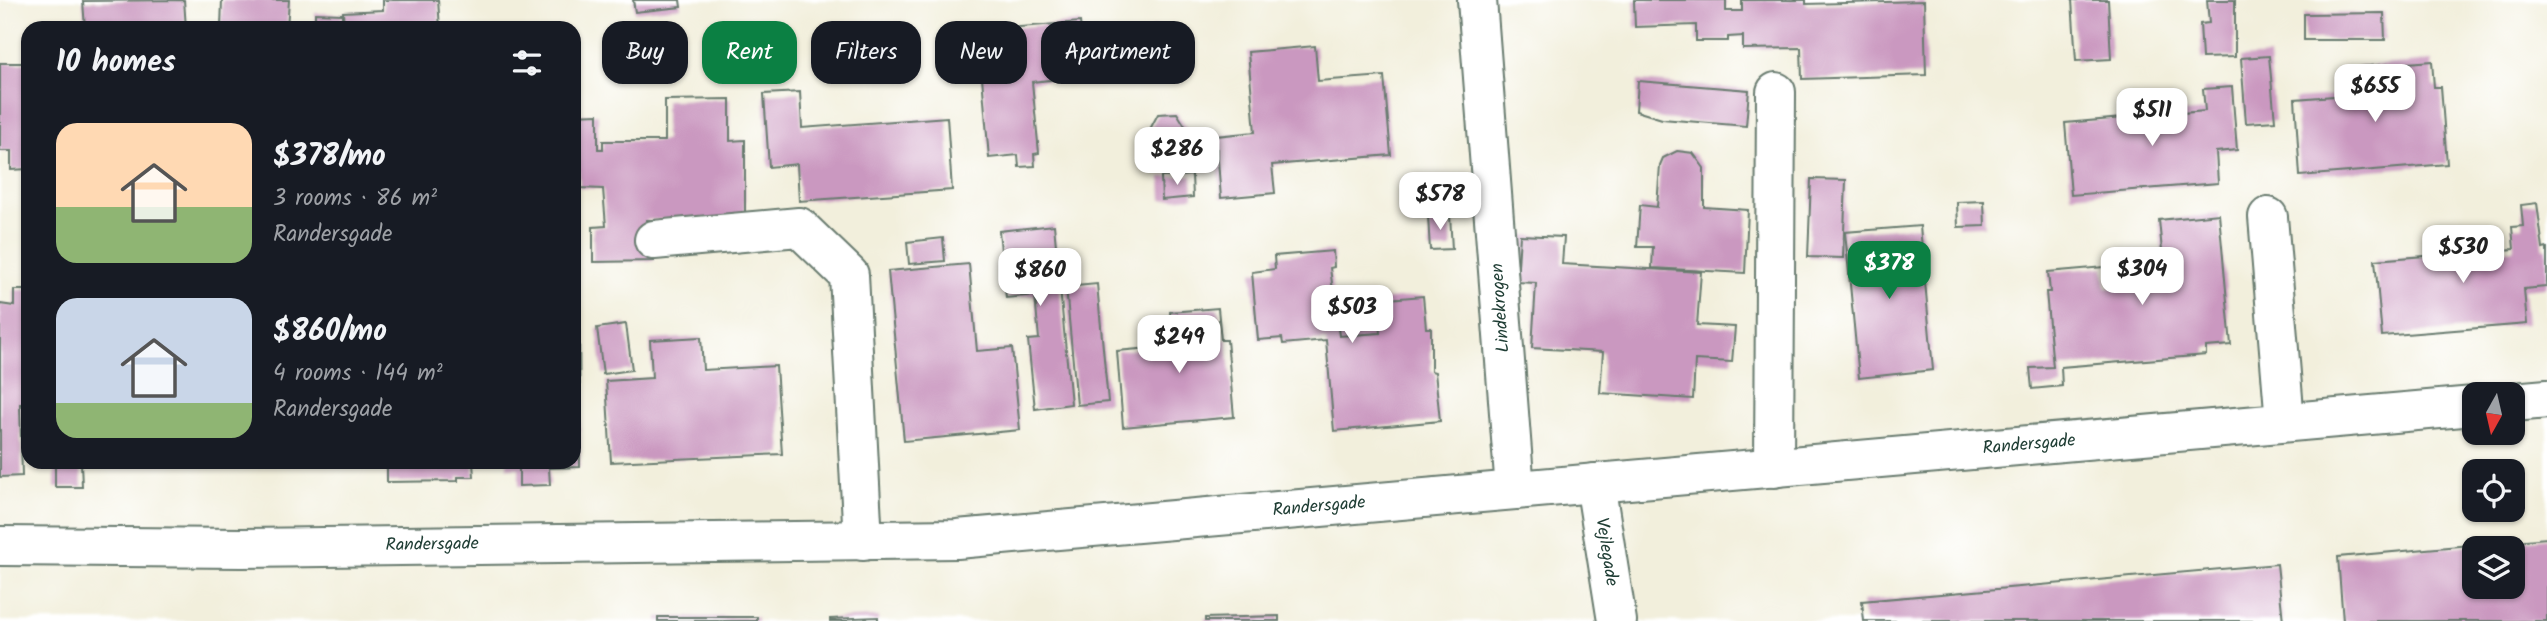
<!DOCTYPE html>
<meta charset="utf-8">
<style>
body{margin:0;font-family:Kalam,sans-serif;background:#20242c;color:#f1f3f6;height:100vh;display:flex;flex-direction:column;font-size:26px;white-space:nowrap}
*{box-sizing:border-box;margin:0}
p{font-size:23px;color:#9ea1a6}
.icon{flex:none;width:38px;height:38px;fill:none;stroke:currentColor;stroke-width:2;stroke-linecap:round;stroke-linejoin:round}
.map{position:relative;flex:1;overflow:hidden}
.sheet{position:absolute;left:21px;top:21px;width:560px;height:448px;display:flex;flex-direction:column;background:#171b24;border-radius:21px;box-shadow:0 2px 5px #0004}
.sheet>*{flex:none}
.banner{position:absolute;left:602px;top:21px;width:665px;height:63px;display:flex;gap:14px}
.needle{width:46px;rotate:188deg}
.controls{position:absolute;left:2462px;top:382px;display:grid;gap:14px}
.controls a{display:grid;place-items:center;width:63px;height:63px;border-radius:14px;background:#171b24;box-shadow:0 2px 5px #0004;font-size:35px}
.price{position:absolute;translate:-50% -60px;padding:0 16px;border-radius:14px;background:#fff;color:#222;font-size:23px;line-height:46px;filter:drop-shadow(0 2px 4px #0008)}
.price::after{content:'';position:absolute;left:50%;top:42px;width:21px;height:16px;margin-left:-10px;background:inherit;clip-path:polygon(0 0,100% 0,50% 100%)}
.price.current{background:#0b8043;color:#fff}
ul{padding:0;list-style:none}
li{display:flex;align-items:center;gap:21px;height:175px;padding:0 35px}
li span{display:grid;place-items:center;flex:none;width:196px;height:140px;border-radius:21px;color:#555}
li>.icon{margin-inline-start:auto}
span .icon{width:84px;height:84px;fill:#fffc;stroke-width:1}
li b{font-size:30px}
h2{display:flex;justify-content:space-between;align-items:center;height:84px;padding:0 35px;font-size:30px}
.chip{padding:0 24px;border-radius:21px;background:#171b24;box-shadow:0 2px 5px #0004;font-size:24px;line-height:63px}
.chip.current{background:#0b8043;color:#fff}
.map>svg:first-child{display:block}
.building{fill:#ca98c0;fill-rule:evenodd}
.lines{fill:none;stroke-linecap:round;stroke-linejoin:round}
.minor-casing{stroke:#697b6f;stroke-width:42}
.minor{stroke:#fff;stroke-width:38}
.labels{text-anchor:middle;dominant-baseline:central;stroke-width:5;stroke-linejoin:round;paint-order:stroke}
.street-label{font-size:18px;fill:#1f3d34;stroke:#fff}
</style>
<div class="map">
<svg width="2547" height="621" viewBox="0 0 2547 621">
<rect width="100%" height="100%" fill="#fff"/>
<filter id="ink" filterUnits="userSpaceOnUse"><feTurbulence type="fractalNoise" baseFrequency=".0143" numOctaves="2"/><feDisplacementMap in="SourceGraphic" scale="14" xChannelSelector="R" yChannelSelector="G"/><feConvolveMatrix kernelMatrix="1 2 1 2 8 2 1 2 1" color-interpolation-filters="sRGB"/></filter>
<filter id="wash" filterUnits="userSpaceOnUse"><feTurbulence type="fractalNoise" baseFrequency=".00686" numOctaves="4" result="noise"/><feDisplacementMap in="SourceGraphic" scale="28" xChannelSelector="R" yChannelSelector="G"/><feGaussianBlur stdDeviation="1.57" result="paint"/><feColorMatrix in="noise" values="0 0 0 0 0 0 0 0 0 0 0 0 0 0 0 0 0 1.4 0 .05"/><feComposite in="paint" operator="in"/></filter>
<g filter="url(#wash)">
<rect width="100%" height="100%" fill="#f2efdc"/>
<g id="blocks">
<!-- building -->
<g class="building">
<polygon points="184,0 186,28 85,28 83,1"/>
<polygon points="222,0 289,0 287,28 221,28"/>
<polygon points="383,0 438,0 440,28 344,28 343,12 383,10"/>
<polygon points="633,0 680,0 681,7 635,12"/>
<polygon points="1634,0 1726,0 1726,11 1742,11 1742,0 1806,0 1806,4 1924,1 1926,75 1802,79 1801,48 1743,49 1743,36 1728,37 1728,41 1696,41 1696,25 1635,27"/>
<polygon points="2072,0 2108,0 2111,59 2076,61"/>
<polygon points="2207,0 2235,0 2235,57 2202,58 2200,24 2209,23"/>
<polygon points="315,13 342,14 342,28 315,28"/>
<polygon points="2384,13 2385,40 2304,40 2304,14"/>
<polygon points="1080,22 1086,76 1032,82 1039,153 1034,154 1035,166 1019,167 1018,155 989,158 982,77 988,77 984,30"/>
<rect x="1151" y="27" width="27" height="50"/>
<polygon points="1315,46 1318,81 1384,76 1391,155 1272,165 1275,193 1221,198 1216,136 1255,132 1248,52"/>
<polygon points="2269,56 2275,121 2246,123 2241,58"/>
<polygon points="2432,61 2434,87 2441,87 2447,164 2300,176 2295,99 2361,94 2358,67"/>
<polygon points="0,63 28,63 28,169 11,170 11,151 0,151"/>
<polygon points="1638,81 1749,90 1746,126 1662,119 1636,111"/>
<polygon points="2232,87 2237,150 2216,152 2218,183 2071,195 2065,123 2205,111 2203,89"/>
<polygon points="800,92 802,128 947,117 952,190 799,201 797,164 769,167 764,94"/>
<polygon points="730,99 730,141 745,140 745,220 647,220 647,227 654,227 654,261 593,262 593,227 606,226 603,189 580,188 574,115 598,114 598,149 603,149 603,141 665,141 665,100"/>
<polygon points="1177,113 1187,129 1179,146 1159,146 1149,131 1158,114"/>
<polygon points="1677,151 1693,153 1704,168 1704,207 1748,210 1745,273 1652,268 1653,247 1637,247 1640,205 1657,207 1660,165 1663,158"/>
<polygon points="1192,175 1193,197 1162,200 1161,177"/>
<polygon points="1811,179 1846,180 1843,258 1808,257"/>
<polygon points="1984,201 1985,226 1958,227 1957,202"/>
<polygon points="2537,203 2543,249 2547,248 2547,282 2546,287 2524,289 2527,324 2382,336 2375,260 2514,249 2512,227 2523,226 2521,205"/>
<polygon points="2219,214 2231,345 2206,347 2206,355 2061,367 2062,386 2032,389 2030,368 2053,367 2046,292 2050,292 2048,272 2104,267 2106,288 2165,282 2159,220"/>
<polygon points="1450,215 1452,249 1430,250 1428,216"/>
<polygon points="1054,225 1071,404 1035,409 1028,340 1039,339 1035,295 1006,298 999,231"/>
<polygon points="1920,226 1933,370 1859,378 1845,232"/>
<polygon points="1520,235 1564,237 1562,264 1701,272 1697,325 1735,327 1732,362 1695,360 1693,399 1600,393 1603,352 1532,348 1536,283 1517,282"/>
<polygon points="943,238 945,261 909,264 907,242"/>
<polygon points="1333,251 1334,267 1330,268 1339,336 1380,333 1377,300 1423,296 1426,328 1431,328 1431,371 1435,372 1440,421 1334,431 1326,340 1283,344 1282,338 1258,340 1252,272 1275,269 1274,256"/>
<polygon points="969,264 977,351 1012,348 1020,430 904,441 888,271"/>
<polygon points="1097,284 1108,402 1077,405 1066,287"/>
<polygon points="14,290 28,290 28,404 20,404 22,476 0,477 0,304 14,306"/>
<polygon points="1218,308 1221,340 1227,340 1234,417 1123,427 1117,351 1173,346 1170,312"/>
<polygon points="574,310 579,311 580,467 549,468 550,485 519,486 519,468 507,468 507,462 574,462"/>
<polygon points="626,324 632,370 603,374 597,328"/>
<polygon points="701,337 703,370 776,366 782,454 611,462 606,381 652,378 650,340"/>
<polygon points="55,462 81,462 82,487 55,487"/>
<polygon points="387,462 473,462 474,477 458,477 458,481 387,482"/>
<path d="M2547,538V621H2343L2338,557ZM2474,548H2513V586H2474Z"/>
<polygon points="2277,564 2283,621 1864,621 1862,601"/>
<polygon points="1279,616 1279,621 1205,621 1205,618"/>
<rect x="658" y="617" width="99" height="4"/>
<polygon points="878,617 878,621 830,621 830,619"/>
</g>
</g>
</g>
<g filter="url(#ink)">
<use href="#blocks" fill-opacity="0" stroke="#697b6f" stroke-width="2"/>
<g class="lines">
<defs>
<g id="minor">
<polyline points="1477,0 1515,490"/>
<polyline points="2268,217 2285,422"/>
<polyline points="654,240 799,227 849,275 863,541"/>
<polyline points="2513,402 2547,399"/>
<polyline points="1774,468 1776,92"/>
<polyline points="1595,483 1617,621"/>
<polyline points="0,546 242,548 957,539 2474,406"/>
</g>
</defs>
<!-- minor casing -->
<use href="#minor" class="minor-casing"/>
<!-- minor -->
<use href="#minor" class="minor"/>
</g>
</g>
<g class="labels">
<!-- street labels -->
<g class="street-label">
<text transform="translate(1501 308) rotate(-94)">Lindekrogen</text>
<text transform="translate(2029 445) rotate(-5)">Randersgade</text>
<text transform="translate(1319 507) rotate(-5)">Randersgade</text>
<text transform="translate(432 545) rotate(-1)">Randersgade</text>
<text transform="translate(1606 552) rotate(81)">Vejlegade</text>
</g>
</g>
</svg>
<div class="controls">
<a><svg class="needle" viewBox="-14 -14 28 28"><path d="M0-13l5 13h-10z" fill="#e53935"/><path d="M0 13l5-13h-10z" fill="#9ea1a6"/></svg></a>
<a><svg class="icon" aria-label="locate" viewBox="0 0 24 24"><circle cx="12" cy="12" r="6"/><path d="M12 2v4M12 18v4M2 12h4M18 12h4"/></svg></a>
<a><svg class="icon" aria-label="layers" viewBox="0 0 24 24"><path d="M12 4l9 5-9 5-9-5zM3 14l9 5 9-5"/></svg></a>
</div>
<b class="price" style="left:2375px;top:124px">$655</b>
<b class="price" style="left:2152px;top:148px">$511</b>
<b class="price" style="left:1177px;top:187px">$286</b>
<b class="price" style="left:1440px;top:232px">$578</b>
<b class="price" style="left:2463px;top:285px">$530</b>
<b class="price current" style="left:1889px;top:301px">$378</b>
<b class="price" style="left:2142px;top:307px">$304</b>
<b class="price" style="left:1040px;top:308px">$860</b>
<b class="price" style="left:1352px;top:345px">$503</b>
<b class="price" style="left:1179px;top:375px">$249</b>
<div class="banner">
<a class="chip">Buy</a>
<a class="chip current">Rent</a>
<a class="chip">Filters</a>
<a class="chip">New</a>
<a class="chip">Apartment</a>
</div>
<section class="sheet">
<h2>10 homes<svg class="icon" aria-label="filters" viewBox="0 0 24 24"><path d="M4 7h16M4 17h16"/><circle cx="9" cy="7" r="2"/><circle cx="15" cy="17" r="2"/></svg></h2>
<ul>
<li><span style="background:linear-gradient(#ffd9b3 60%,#8fb573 0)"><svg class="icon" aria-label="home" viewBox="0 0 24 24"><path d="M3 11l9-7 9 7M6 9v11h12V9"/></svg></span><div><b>$378/mo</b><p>3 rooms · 86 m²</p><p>Randersgade</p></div></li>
<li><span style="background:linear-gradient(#c9d6e8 75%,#8fb573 0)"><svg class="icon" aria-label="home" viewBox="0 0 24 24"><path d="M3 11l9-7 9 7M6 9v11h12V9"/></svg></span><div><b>$860/mo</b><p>4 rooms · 144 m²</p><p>Randersgade</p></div></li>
</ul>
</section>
</div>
